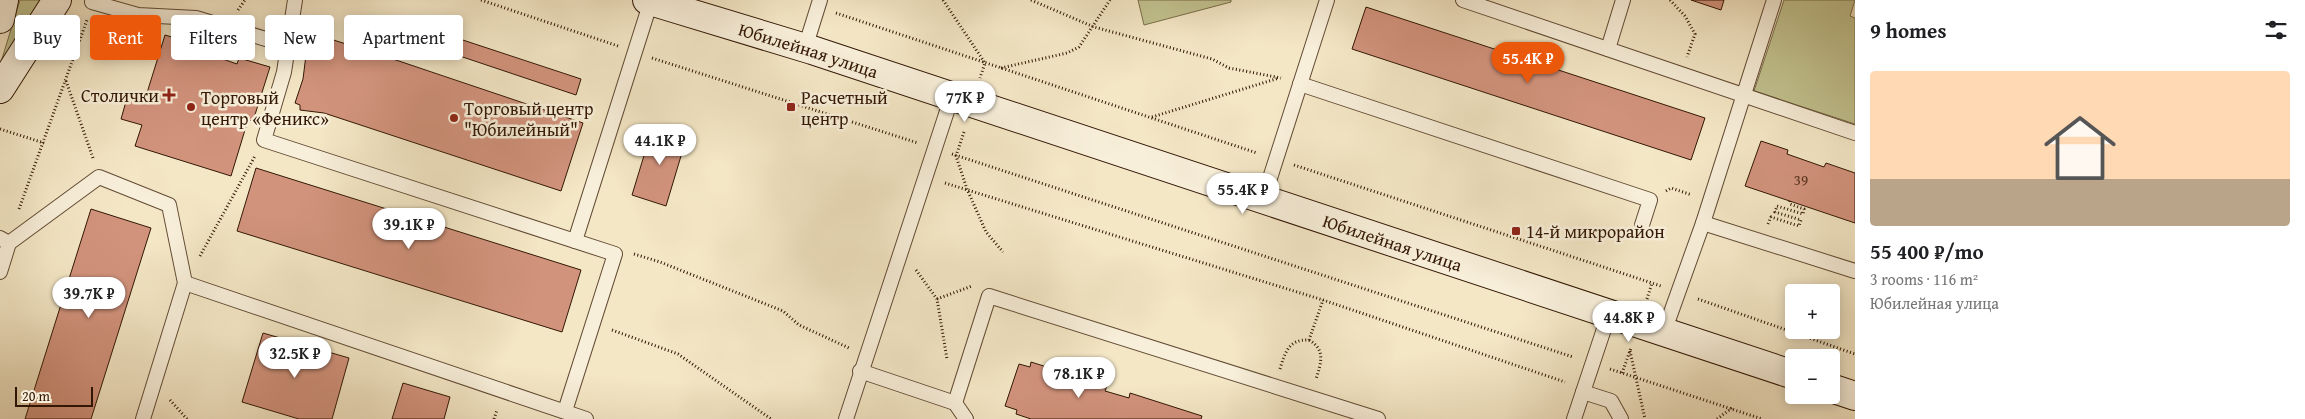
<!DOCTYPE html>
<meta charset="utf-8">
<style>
body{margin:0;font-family:"Gentium Book Plus",serif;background:#f2f2f2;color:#202124;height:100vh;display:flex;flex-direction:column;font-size:19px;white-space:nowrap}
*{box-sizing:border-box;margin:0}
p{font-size:16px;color:#757577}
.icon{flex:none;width:28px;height:28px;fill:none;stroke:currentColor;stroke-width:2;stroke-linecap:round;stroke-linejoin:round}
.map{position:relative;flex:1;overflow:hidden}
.side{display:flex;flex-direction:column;background:#fff;width:450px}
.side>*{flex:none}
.top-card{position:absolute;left:15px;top:15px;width:475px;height:45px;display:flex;gap:10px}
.tools{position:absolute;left:1785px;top:284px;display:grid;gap:10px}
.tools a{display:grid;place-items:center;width:55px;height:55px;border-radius:5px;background:#fff;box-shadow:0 2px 12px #0003;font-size:25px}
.scale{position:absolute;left:15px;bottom:12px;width:78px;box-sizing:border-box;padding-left:5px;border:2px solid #321704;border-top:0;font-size:14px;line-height:18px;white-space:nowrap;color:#321704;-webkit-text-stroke:4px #f8efda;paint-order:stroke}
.price{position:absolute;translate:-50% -42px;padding:0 11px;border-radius:18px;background:#fff;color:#222;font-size:16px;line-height:32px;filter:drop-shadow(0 1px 2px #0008)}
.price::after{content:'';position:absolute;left:50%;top:30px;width:15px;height:11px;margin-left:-8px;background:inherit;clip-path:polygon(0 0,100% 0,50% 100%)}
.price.selected{background:#ea580c;color:#fff}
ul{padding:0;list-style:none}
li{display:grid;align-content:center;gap:10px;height:265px;padding:0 15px}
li+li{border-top:1px solid #e0e0e0}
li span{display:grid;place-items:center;height:155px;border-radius:5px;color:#555}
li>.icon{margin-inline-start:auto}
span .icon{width:90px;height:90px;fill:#fffc;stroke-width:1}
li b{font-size:21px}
h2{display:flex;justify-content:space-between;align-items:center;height:60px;padding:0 15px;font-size:21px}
.chip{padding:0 18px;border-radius:5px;background:#fff;box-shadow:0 2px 12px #0003;font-size:18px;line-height:45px}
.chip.selected{background:#ea580c;color:#fff}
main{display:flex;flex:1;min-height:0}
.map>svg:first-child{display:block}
.green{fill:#c2c390;stroke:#7a6d4a}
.building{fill:#d2937d;stroke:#321704}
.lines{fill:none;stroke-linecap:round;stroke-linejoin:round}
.lane-casing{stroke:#624b34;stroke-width:16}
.secondary-casing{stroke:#321704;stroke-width:30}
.path{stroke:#321704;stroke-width:3;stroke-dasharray:1 2.5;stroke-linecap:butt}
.lane{stroke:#f8efda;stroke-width:14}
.secondary{stroke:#f8efda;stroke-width:28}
.poi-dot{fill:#8f2418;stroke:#f8efda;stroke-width:2}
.labels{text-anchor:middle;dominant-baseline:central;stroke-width:5;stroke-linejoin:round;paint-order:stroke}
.number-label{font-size:15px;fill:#5a3622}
.street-label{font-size:18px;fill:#321704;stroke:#f8efda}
.poi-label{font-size:18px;fill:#321704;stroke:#f8efda;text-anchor:start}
</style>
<main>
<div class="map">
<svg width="1855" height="419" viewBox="0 0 1855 419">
<rect width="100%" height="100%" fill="#f4e7c6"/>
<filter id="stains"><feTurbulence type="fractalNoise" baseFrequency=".004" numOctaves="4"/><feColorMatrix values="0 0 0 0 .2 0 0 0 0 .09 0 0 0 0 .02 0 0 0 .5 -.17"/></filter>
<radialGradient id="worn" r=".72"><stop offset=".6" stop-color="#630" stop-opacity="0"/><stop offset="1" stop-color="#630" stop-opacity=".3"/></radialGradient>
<!-- green -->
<g class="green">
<polygon points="20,0 41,0 5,63 1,62"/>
<polygon points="1138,0 1231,0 1231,2 1144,25"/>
<polygon points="1784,0 1855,0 1850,16 1855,18 1855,124 1754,91"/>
</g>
<!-- building -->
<g class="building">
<polygon points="1691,0 1724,0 1721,10"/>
<polygon points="1366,7 1705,118 1691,160 1352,49"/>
<polygon points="396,18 581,79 576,95 391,33"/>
<polygon points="165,35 219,51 217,57 237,64 239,58 270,67 253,121 248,120 231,176 135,146 142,125 121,119 129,91 146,96"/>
<polygon points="318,35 346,44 385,48 384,56 583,123 561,191 324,113 300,110 300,105 295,103 303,79 308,39 316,41"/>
<polygon points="653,126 687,136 666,206 632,195"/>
<polygon points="1761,141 1788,150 1787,154 1824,167 1826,163 1855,173 1855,223 1745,186"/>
<polygon points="256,168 581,270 562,332 237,231"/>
<polygon points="91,209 151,228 91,419 25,419"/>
<polygon points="263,333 349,358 332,419 299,419 242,402"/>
<polygon points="1031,362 1107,386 1105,391 1129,398 1130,393 1202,416 1201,419 1031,419 1016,414 1017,410 1005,406 1019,364 1030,367"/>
<polygon points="403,383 450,397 444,419 392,419"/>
</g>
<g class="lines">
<defs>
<g id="lane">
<polyline points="295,0 284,72 264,140 615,254 565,411"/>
<polyline points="1463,0 1855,133"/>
<polyline points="92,2 138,15 196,18 289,46"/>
<polyline points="805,48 820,0"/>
<polyline points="1608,49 1623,0"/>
<polyline points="1300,84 1650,200 1642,225"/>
<polyline points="1263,200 1327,0"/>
<polyline points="1703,223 1855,271"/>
<polyline points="0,238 9,243 0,272"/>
<polyline points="575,241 651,1"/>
<polyline points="9,243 99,177 169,205 185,283 143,419"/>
<polyline points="185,283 586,419"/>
<polyline points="1664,332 1703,223 1774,0"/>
<polyline points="860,371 955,403 966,419"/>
<polyline points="1583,392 1611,401 1621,419"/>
<polyline points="955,403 989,296 1378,419"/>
<polyline points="846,419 952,96"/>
<polyline points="1574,419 1609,314"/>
</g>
<g id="secondary">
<path id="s1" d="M647,0L812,50L1794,375"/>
<polyline points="0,19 4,0"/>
<polyline points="0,89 57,0"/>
<polyline points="1831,388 1855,396"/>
</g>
</defs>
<!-- lane casing -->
<use href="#lane" class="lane-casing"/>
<!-- secondary casing -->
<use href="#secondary" class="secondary-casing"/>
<!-- path -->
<g class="path">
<polyline points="481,0 618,46"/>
<polyline points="943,0 985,63 980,78"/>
<polyline points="1031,0 1094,27 1212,59 1229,68 1281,78"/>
<polyline points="1670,0 1685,16 1695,34 1687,57"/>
<polyline points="238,10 245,0"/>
<polyline points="836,13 1257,153"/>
<polyline points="652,58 918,143"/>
<polyline points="1001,68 1067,53 1079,47 1110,0"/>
<polyline points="66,81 93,158"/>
<polyline points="1152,117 1279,78"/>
<polyline points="0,129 44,143"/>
<polyline points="964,132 956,156 967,189 986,232 1003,252"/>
<polyline points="952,154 1573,357"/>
<polyline points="1294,165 1661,286"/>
<polyline points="945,183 1323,300 1565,382"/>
<polyline points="1666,191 1671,188 1692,195"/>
<polyline points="19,209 87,20"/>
<polyline points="1768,224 1771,217 1799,226 1801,220 1775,212 1777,206 1803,214 1804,209 1790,204 1790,201"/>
<polyline points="634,254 660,262 783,311 799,325 849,348"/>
<polyline points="200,256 255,156"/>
<polyline points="916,270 937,299 947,359"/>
<polyline points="937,299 972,286"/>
<polyline points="1647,299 1652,283"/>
<polyline points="1698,299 1855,354"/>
<polyline points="612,330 678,354 771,419"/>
<path d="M1309,340C1326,350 1321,363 1316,379"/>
<polyline points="1630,351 1645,419"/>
<path d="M1280,369C1285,352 1289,339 1309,340L1323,300"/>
<polyline points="1610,369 1762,419"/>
<polyline points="1622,373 1631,348"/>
<polyline points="170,400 187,419"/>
<polyline points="494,419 497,410"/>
<polyline points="1717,419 1732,408"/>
</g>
<!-- lane -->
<use href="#lane" class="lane"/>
<!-- secondary -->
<use href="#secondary" class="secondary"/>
</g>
<!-- markers -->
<g class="poi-dot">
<path d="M166.5 87.5h5v5h5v5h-5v5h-5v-5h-5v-5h5z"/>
<circle cx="191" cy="107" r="5"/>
<rect x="786" y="102" width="10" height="10" rx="2.5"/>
<circle cx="454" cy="118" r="5"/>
<rect x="1511" y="226" width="10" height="10" rx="2.5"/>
</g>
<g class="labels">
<!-- number labels -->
<g class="number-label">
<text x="1801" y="179">39</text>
</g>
<!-- street labels -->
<g class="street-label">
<text stroke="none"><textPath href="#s1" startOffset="169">Юбилейная улица</textPath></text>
<text stroke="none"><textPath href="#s1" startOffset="784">Юбилейная улица</textPath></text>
</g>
<!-- poi labels -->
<g class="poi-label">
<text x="159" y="95" text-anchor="end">Столички</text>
<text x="201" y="97">Торговый<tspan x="201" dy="21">центр «Феникс»</tspan></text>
<text x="801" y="97">Расчетный<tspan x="801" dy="21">центр</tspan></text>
<text x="464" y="108">Торговый центр<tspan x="464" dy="21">"Юбилейный"</tspan></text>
<text x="1526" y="231">14-й микрорайон</text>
</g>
</g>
<rect width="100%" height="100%" filter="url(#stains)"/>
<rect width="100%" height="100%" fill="url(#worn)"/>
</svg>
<div class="tools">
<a>+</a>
<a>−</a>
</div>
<div class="scale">20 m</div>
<b class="price selected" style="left:1528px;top:84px">55.4K ₽</b>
<b class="price" style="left:965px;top:123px">77K ₽</b>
<b class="price" style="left:660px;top:166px">44.1K ₽</b>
<b class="price" style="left:1243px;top:215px">55.4K ₽</b>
<b class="price" style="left:409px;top:250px">39.1K ₽</b>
<b class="price" style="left:89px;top:319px">39.7K ₽</b>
<b class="price" style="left:1629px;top:343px">44.8K ₽</b>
<b class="price" style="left:295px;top:379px">32.5K ₽</b>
<b class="price" style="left:1079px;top:399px">78.1K ₽</b>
<div class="top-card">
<a class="chip">Buy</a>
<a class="chip selected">Rent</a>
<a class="chip">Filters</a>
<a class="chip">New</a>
<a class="chip">Apartment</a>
</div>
</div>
<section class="side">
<h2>9 homes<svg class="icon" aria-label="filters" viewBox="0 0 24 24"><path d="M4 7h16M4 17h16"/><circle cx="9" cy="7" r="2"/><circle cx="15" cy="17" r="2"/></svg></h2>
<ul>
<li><span style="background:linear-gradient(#ffd9b3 70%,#b9a48a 0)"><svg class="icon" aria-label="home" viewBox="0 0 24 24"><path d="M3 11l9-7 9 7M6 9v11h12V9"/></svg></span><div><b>55 400 ₽/mo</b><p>3 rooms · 116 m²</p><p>Юбилейная улица</p></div></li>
</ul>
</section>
</main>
